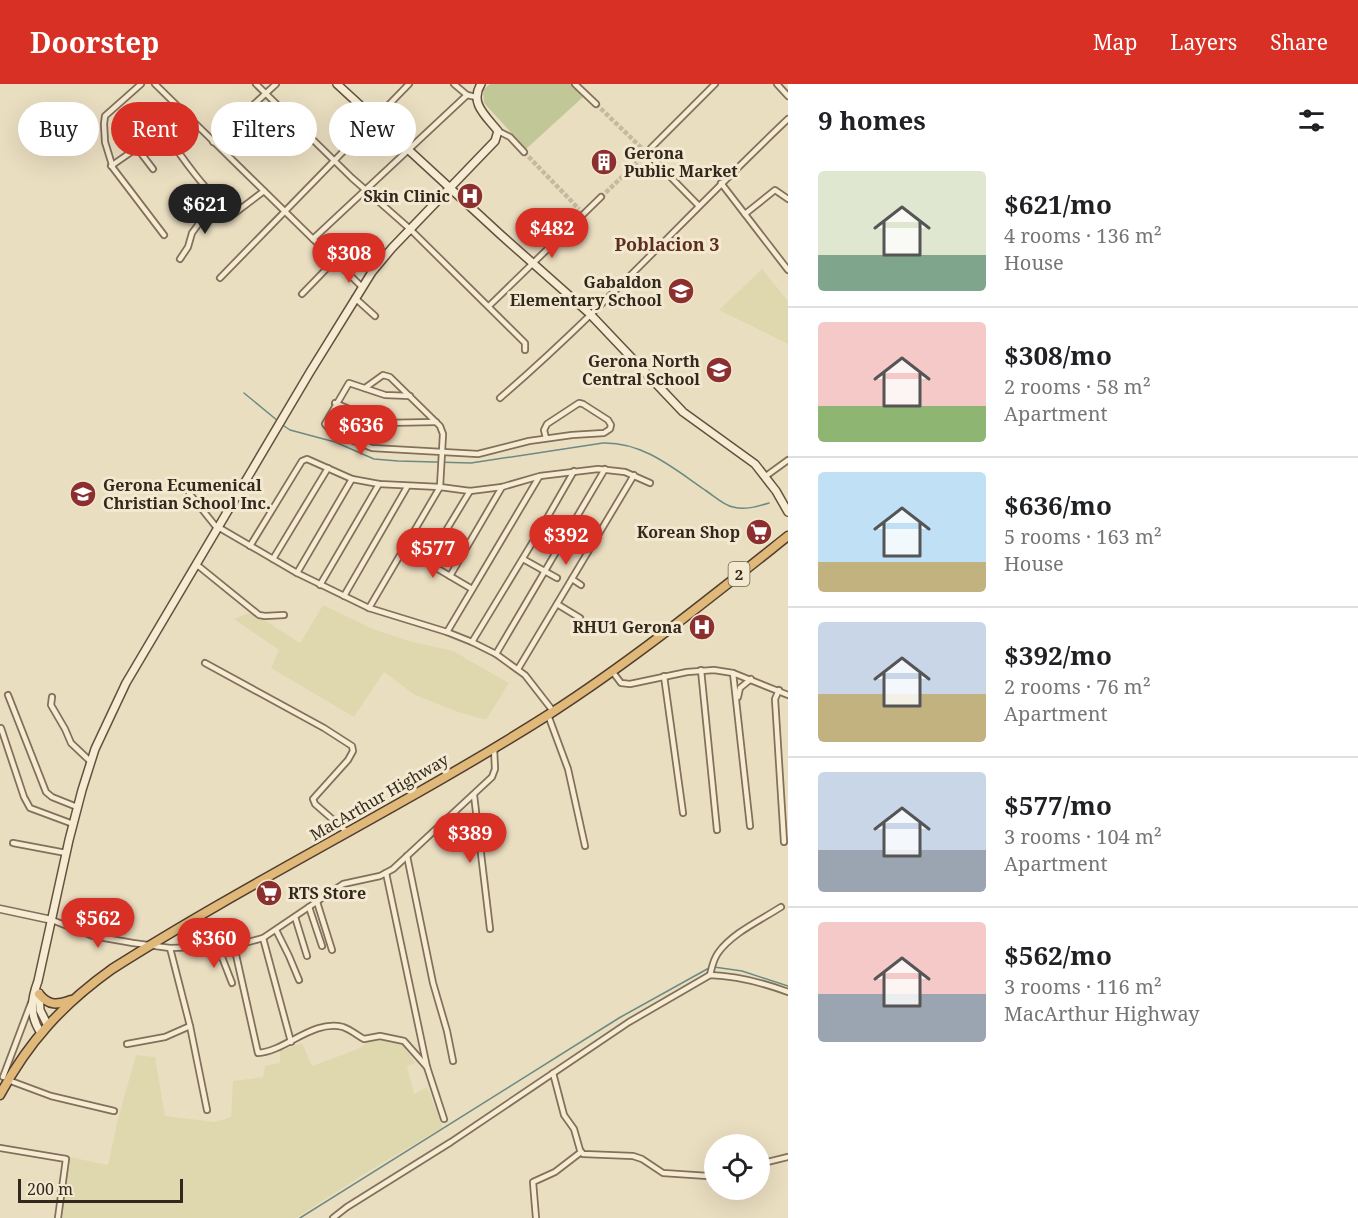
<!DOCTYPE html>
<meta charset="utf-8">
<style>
body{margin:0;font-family:"Noto Serif",serif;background:#f6f6f6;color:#202124;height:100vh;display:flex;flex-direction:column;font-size:22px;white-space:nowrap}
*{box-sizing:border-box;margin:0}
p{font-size:20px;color:#757577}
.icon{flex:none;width:33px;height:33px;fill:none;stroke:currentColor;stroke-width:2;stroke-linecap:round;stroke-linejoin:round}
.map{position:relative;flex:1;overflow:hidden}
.drawer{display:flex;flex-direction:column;background:#fff;width:570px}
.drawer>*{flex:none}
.top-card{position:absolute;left:18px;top:18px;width:570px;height:54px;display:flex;gap:12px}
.buttons{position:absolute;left:704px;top:1050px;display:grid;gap:12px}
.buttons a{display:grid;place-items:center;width:66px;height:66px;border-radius:50%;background:#fff;box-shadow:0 6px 24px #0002;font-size:30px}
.scale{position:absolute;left:18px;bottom:15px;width:165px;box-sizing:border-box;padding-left:6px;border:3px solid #33281d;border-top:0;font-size:16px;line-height:21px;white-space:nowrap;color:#33281d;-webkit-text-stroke:4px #f2e9d0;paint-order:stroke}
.price{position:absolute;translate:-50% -51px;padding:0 14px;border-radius:21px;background:#d93025;color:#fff;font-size:20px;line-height:39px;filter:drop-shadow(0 2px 3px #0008)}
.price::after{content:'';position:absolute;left:50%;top:36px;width:18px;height:14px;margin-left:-9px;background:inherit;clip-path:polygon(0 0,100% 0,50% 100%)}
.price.active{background:#222;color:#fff}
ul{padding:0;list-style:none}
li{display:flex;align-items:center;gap:18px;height:150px;padding:0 30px}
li+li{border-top:2px solid #e0e0e0}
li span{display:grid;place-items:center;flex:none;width:168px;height:120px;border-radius:6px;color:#555}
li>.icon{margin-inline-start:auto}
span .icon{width:72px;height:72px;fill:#fffc;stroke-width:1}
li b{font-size:26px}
h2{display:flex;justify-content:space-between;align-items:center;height:72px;padding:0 30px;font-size:26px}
.chip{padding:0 21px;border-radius:27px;background:#fff;box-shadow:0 6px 24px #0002;font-size:21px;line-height:54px}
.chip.active{background:#d93025;color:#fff}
header{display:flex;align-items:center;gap:36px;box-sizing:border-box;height:84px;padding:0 30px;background:#d93025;color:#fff}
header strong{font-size:28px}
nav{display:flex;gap:33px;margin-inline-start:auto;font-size:21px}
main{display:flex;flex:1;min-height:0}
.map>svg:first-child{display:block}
.farmland{fill:#dfd8af}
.green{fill:#c1c796}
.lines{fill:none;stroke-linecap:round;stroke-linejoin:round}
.stream{stroke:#6c8a82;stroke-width:1.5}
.minor-tunnel{stroke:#c5baa0;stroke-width:4.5;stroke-dasharray:4.5 2;stroke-linecap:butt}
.minor-casing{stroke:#82705a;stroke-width:8}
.tertiary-casing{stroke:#82705a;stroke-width:9}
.secondary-casing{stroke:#64513e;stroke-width:10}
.trunk-casing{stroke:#503e2e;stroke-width:11}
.minor{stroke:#f6ecd4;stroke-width:4.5}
.tertiary{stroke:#f6ecd4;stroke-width:6}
.secondary{stroke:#f6ecd4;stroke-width:7}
.trunk{stroke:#e0b879;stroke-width:8}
.labels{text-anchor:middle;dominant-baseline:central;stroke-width:6;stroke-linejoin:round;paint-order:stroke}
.shield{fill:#f2e9d0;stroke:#6c6253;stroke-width:1.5}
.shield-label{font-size:15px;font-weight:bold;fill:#33281d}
.poi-label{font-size:16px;font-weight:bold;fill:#33281d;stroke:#f2e9d0;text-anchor:end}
.street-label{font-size:16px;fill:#33281d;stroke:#f2e9d0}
.neighbourhood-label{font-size:18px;font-weight:bold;fill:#5c2d20;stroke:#f2e9d0}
</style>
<header>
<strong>Doorstep</strong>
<nav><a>Map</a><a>Layers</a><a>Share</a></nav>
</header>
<main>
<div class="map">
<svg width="788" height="1134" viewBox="0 0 788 1134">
<rect width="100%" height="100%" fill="#eadec1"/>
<!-- farmland -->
<g class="farmland">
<polygon points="762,185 788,217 788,260 719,226"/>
<polygon points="323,521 373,545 409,557 453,567 509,599 486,636 458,628 415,611 384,588 354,633 271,584 279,566 234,535 252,528 300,559"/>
<polygon points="374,954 401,958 415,979 407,982 414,1010 427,1003 443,1043 364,1090 296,1134 61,1134 69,1073 108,1081 118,1035 136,971 155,973 165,1032 215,1038 231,1033 233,997 263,993 265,982 280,979 280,967 302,959 312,982 358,965"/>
</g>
<!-- green -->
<polygon class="green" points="490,0 571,0 583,13 526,65 484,19 483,6"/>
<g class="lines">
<!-- stream -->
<g class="stream">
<polyline points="244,309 278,337"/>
<path d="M281,340L290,346L335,358L374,375L398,377L471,379L603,359C643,358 673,384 705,406C713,411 723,421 733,423C745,426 756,423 769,419"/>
<polyline points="714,883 742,887 788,902"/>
<polyline points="300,1134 619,934 709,884"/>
</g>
<!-- minor-tunnel -->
<g class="minor-tunnel">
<polyline points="596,20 651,73"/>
<polyline points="524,68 579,125"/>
<polyline points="601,113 649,67"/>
</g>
<defs>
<g id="minor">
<polyline points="141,0 105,32 104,40 105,58 113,84 164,151"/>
<polyline points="155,0 362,203"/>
<polyline points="256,0 352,94 410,145 525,259 525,266"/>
<polyline points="454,0 467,11 476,13"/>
<polyline points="575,0 596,20"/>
<polyline points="777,0 788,12"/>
<path d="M181,26L164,41L163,45C177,67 212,118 235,129L264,107"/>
<polyline points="498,47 510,53 524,68"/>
<polyline points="213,58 276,0"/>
<polyline points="651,64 715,0"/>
<polyline points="651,73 698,121"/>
<polyline points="111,82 137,64 153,85"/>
<polyline points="721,99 788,186"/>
<polyline points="745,130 775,106 788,115"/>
<polyline points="313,155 467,11"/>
<polyline points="180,175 188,163 192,149 208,127 219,115"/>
<polyline points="220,194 409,0"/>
<polyline points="302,210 334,177"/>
<polyline points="355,214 375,232"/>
<polyline points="489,222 601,113"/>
<polyline points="365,304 383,291 390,293 440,342 443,350 440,403 369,524"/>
<polyline points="410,312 385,311 349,299 325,340 333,349 372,364 478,370 529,357 572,351 604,349 610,345 611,341 608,336 583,320 579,319 547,340 544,346 546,354"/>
<path d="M500,314C601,227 691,127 788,35"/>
<polyline points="335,319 382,339 436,338"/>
<polyline points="766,392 788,376"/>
<polyline points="192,400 189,404 189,409 217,444"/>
<polyline points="218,443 297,489 369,524 447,548 472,558 496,570 525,591 553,627"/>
<polyline points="250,462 302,377 307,375 352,395 379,400 440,403 470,407 502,403 540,392 598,385 625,388 650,399"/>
<polyline points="404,465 472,505"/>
<polyline points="273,475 328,384"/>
<polyline points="523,475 557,494"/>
<polyline points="427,478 470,407"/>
<polyline points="196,480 259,531 265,532 284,531"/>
<polyline points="297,489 352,395"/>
<polyline points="450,492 502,403"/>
<polyline points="572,495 581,501"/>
<polyline points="320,501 379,400"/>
<polyline points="344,512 407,403"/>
<polyline points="557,520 580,534"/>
<polyline points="447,548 539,393"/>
<polyline points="472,558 543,441 574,387"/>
<polyline points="496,570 605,385"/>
<polyline points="205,579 324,644 352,662 353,667 348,676 313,715 315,720 347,748"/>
<polyline points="518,585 634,391"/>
<polyline points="701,586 717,746"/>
<polyline points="612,587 621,599 630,600 687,588 714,586 733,589 788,611"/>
<polyline points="733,589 750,742"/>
<polyline points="664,592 683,729"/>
<polyline points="779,606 775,615 784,758"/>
<polyline points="8,611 46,708 52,713 77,723"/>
<polyline points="52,613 51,621 65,645 71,659 91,678"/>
<polyline points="738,613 740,604 751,595"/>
<polyline points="548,631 568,685 585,762"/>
<polyline points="1,644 24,713 30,724 73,740"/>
<polyline points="474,711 490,845"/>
<polyline points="13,759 66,769"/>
<polyline points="407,772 433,899 447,947 453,977"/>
<polyline points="386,789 427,983 444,1035"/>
<polyline points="317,818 332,866"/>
<polyline points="309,823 322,862"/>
<polyline points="295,833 307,872"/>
<polyline points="52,836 93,852 133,859 170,864 234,862 263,854 343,800 380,792 393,785 492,693 495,685 494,664"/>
<polyline points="276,846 289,872 299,896"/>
<polyline points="263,854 291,958"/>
<path d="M234,862L258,969C286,967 313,935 343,943C351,946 357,951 364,955L380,952L404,957L427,983"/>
<polyline points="218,863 232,899"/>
<polyline points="170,864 190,942 207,1026"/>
<path d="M710,891C712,883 713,876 718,869C732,849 761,836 781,823"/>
<polyline points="127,960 165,953 190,942"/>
<polyline points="553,989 564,1031 574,1045 580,1066 583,1070 633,1072 642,1075 663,1089 708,1092 714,1091"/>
<polyline points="3,993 31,919"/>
<polyline points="8,996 51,1012 114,1027"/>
<polyline points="0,1064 66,1075 58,1134"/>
<polyline points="759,1080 788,1073"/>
<path d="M333,1134L347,1123L451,1058L629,938L710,891C735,892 764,899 788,908"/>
<polyline points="536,1134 533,1098 555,1088 581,1068"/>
</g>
<polyline id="tertiary" points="0,825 52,836"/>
<g id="secondary">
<polyline points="337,0 501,151 590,230 683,328 755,380 776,407 788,428"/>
<polyline points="39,909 40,926 47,940"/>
<path d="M41,949C29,931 31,916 38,897L69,756L82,706L95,665L126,599L310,288L372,188L392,164L495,57L498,47C486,32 469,19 481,0"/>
</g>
<g id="trunk">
<path d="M39,910C49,922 57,921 71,916"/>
<path d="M0,1011C28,958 63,920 112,885C254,795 406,721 548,631C632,577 710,514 788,452"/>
</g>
</defs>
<!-- minor casing -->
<use href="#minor" class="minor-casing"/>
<!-- tertiary casing -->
<use href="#tertiary" class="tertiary-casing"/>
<!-- secondary casing -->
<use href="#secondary" class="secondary-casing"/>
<!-- trunk casing -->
<use href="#trunk" class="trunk-casing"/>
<!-- minor -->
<use href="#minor" class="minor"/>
<!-- tertiary -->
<use href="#tertiary" class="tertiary"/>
<!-- secondary -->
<use href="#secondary" class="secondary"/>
<!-- trunk -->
<use href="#trunk" class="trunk"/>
</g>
<!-- icons -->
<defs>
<symbol id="building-disc" viewBox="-11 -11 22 22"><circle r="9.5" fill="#8c2f2f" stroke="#f2e9d0"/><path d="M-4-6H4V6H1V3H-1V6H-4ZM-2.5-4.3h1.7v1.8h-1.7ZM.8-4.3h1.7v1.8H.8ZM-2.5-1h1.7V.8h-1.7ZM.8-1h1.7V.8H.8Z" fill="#fff"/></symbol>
<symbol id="hospital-disc" viewBox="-11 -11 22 22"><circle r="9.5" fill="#8c2f2f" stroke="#f2e9d0"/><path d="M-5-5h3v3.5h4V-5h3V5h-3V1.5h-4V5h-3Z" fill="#fff"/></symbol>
<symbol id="school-disc" viewBox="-11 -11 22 22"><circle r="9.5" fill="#8c2f2f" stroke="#f2e9d0"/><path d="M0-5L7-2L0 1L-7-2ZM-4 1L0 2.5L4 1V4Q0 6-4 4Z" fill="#fff"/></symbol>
<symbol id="supermarket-disc" viewBox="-11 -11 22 22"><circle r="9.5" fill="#8c2f2f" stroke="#f2e9d0"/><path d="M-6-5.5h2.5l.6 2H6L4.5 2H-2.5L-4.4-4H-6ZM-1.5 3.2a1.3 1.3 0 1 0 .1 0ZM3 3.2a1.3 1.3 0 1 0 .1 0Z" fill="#fff"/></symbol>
</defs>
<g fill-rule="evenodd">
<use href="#building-disc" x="589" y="63" width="30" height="30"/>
<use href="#hospital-disc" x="455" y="97" width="30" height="30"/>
<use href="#school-disc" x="666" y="192" width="30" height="30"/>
<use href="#school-disc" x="704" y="271" width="30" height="30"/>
<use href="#school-disc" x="68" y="395" width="30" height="30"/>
<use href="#supermarket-disc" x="744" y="433" width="30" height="30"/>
<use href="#hospital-disc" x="687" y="528" width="30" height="30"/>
<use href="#supermarket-disc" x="254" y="794" width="30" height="30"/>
</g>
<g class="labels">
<!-- shield labels -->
<rect class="shield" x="728.5" y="478" width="21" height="24" rx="4.5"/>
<g class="shield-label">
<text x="739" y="490">2</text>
</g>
<!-- poi labels -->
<g class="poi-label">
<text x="624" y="69" text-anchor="start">Gerona<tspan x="624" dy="18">Public Market</tspan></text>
<text x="450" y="112">Skin Clinic</text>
<text x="662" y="198">Gabaldon<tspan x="662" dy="18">Elementary School</tspan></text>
<text x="700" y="277">Gerona North<tspan x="700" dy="18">Central School</tspan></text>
<text x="103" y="401" text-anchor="start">Gerona Ecumenical<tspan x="103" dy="18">Christian School Inc.</tspan></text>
<text x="740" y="448">Korean Shop</text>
<text x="682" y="543">RHU1 Gerona</text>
<text x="288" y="809" text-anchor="start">RTS Store</text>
</g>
<!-- street labels -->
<g class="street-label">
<text transform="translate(379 713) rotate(-30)">MacArthur Highway</text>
</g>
<!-- neighbourhood labels -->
<g class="neighbourhood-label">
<text x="667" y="160">Poblacion 3</text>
</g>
</g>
</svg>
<div class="buttons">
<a><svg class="icon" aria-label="locate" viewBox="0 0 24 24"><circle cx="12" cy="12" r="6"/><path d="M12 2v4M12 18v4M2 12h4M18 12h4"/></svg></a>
</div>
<div class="scale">200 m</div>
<b class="price active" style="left:205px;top:151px">$621</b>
<b class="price" style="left:552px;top:175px">$482</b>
<b class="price" style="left:349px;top:200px">$308</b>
<b class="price" style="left:361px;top:372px">$636</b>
<b class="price" style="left:566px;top:482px">$392</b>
<b class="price" style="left:433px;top:495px">$577</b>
<b class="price" style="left:470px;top:780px">$389</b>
<b class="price" style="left:98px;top:865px">$562</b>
<b class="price" style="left:214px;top:885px">$360</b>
<div class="top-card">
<a class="chip">Buy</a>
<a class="chip active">Rent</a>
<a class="chip">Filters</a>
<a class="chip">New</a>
</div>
</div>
<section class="drawer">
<h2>9 homes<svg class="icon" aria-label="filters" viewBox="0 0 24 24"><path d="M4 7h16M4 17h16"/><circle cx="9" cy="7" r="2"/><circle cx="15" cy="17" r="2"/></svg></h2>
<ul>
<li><span style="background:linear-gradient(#dfe7d0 70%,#7fa58c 0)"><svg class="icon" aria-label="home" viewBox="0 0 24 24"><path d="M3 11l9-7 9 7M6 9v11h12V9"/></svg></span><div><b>$621/mo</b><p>4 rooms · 136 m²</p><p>House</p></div></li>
<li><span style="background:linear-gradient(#f6c9c9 70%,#8fb573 0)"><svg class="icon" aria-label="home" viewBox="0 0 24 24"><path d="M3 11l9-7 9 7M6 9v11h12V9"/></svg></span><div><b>$308/mo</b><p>2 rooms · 58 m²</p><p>Apartment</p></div></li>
<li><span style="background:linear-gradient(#bfe0f5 75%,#c2b280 0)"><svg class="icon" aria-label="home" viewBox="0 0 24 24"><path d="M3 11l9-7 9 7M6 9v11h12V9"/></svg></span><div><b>$636/mo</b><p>5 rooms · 163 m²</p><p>House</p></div></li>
<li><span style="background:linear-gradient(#c9d6e8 60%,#c2b280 0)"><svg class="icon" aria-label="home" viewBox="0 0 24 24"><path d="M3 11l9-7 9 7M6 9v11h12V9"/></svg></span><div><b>$392/mo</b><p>2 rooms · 76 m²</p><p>Apartment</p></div></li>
<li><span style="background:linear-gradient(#c9d6e8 65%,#9aa5b1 0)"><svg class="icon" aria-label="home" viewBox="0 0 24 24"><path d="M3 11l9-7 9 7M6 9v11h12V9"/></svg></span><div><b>$577/mo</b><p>3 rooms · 104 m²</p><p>Apartment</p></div></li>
<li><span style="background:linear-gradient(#f6c9c9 60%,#9aa5b1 0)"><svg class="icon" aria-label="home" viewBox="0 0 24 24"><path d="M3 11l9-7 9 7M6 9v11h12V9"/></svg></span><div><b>$562/mo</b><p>3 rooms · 116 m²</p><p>MacArthur Highway</p></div></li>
</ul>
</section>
</main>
